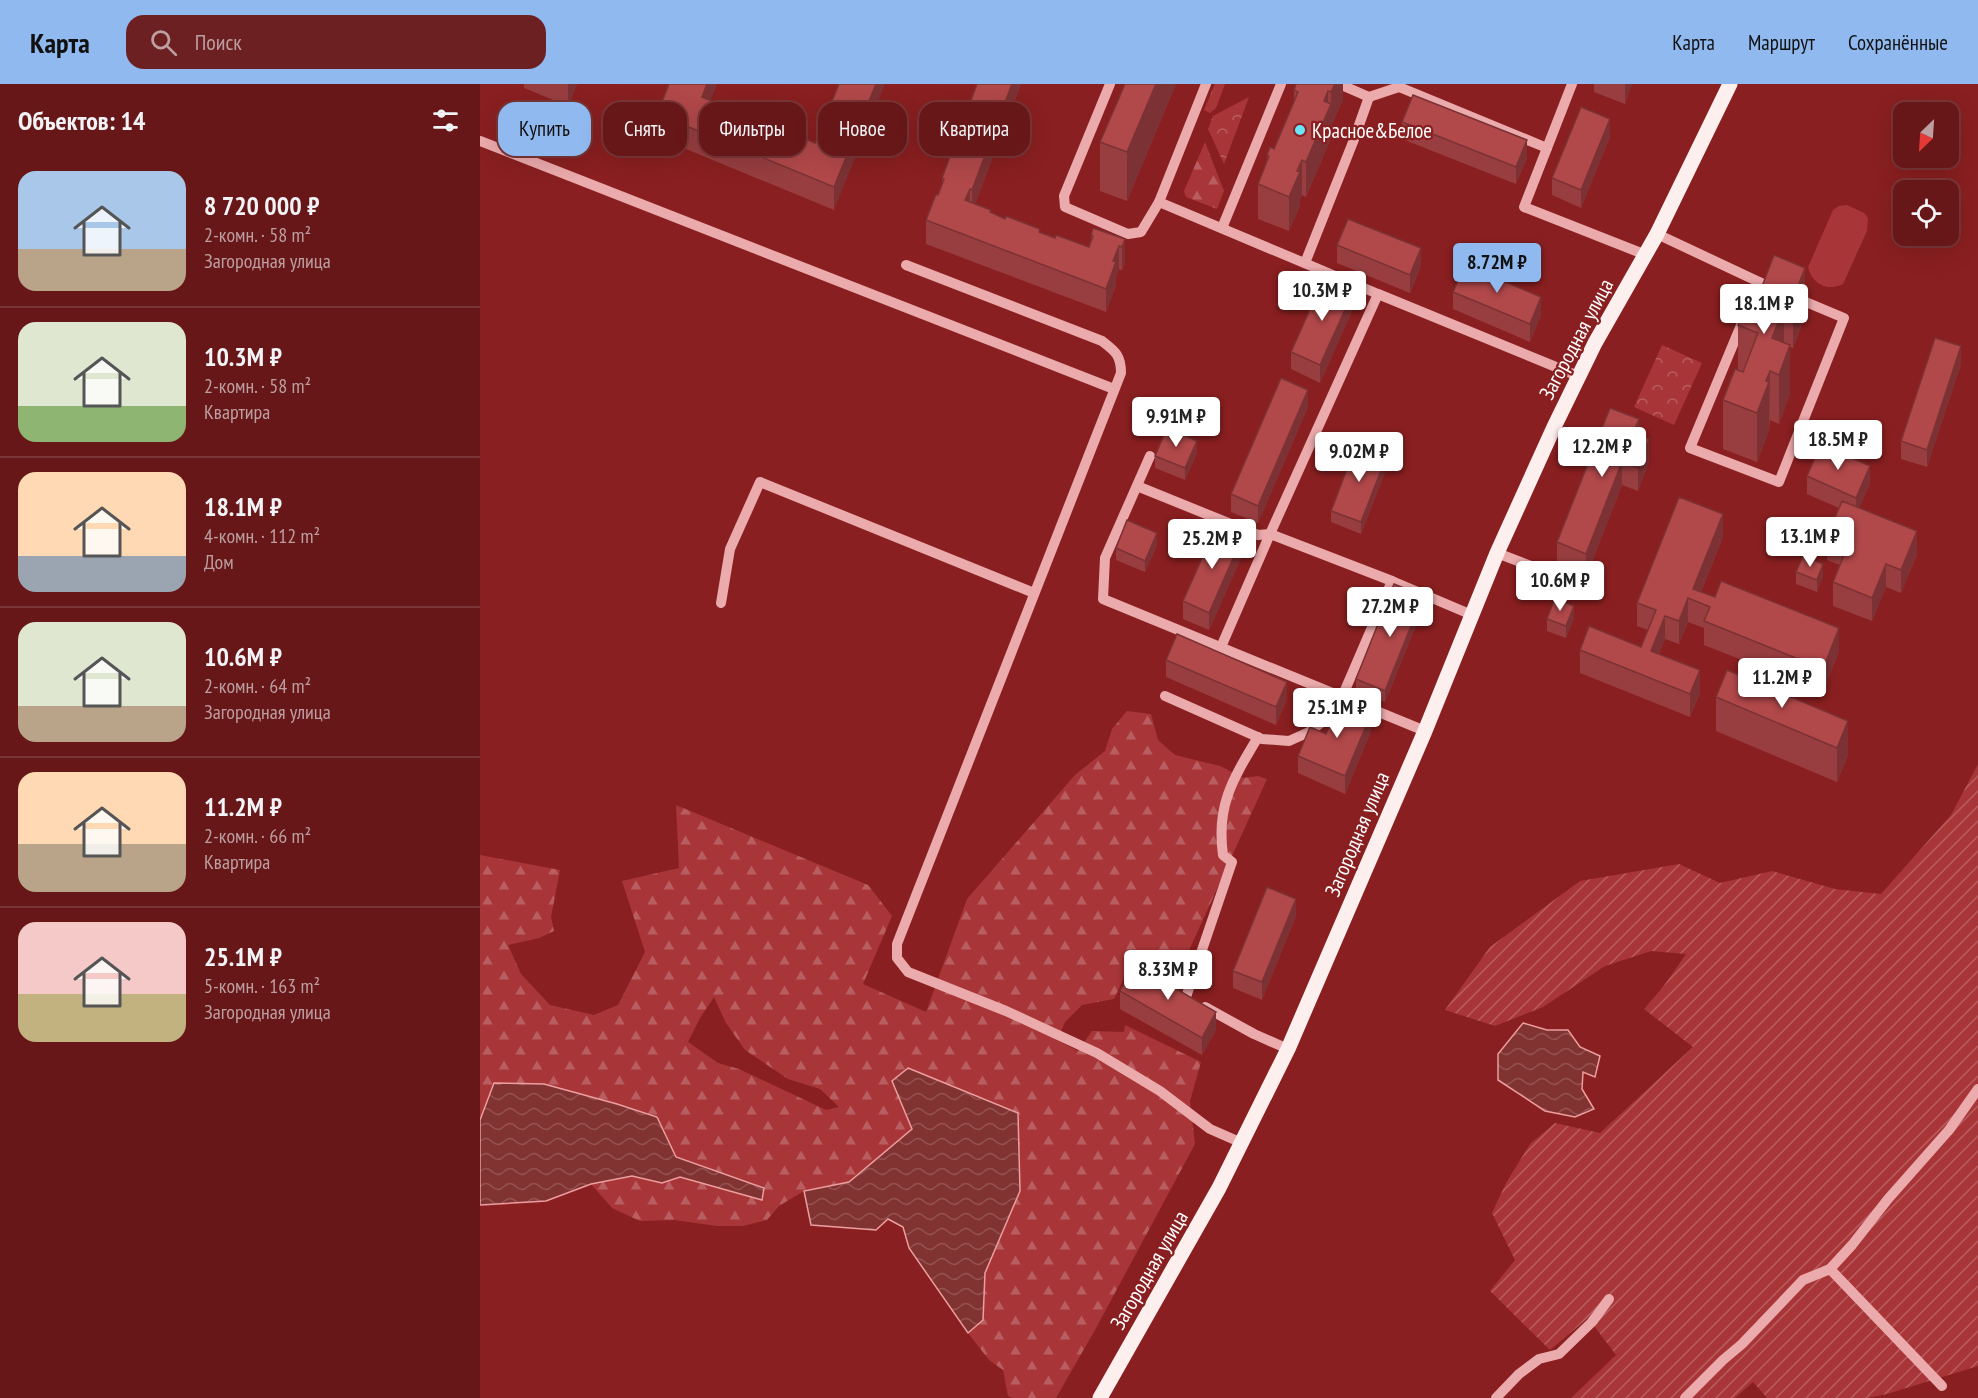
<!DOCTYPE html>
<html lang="ru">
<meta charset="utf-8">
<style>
body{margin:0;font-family:"PT Sans Narrow",sans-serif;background:#6d2021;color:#f1f3f6;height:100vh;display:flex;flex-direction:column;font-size:22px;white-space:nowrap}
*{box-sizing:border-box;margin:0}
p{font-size:20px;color:#bd9fa2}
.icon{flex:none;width:33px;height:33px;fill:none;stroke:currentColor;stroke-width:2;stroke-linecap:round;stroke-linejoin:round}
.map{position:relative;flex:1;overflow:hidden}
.sheet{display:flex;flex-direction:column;background:#671718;width:480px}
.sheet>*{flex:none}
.hud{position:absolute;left:18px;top:18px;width:570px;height:54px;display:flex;gap:12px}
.needle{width:39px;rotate:205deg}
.buttons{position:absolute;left:1413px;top:18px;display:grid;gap:12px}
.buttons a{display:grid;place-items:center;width:66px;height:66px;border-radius:12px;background:#671718;box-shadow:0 6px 24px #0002,0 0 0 2px #7a3637;font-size:30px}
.price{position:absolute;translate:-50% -51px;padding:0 14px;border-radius:6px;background:#fff;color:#222;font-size:20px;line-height:39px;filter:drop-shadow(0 2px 3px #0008)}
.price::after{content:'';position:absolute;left:50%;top:36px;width:18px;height:14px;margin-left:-9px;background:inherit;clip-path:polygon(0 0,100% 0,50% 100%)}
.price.on{background:#90b9f0;color:#111}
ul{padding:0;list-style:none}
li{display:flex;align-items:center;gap:18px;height:150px;padding:0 18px}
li+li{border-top:2px solid #7a3637}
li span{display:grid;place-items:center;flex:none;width:168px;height:120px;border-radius:18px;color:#555}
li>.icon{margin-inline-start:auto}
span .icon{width:72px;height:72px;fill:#fffc;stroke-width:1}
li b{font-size:26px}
h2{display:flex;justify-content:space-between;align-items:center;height:72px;padding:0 18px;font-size:26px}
.pill{padding:0 21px;border-radius:18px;background:#671718;box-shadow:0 6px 24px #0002,0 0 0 2px #7a3637;font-size:21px;line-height:54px}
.pill.on{background:#90b9f0;color:#111}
header{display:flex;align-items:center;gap:36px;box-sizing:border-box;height:84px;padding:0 30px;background:#90b9f0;color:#111}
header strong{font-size:28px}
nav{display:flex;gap:33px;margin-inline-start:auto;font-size:21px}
.search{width:420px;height:54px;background:#6d2021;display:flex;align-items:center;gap:15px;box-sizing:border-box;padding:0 21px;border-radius:18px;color:#bd9fa2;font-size:22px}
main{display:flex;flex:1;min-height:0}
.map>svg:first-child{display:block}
.grass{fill:url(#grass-tufts)}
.forest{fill:url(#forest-firs);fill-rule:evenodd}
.park{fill:url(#park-crowns)}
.garden{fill:url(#garden-furrows)}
.pitch{fill:#a83638}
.water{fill:url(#water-waves);stroke:#ec9ea0;stroke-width:1.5}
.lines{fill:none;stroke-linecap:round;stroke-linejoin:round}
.minor{stroke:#ebaaac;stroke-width:10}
.major{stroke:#feefef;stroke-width:15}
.wall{fill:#983e40}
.shaded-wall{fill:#7c3234}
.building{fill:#b1484a;stroke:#7c3234;stroke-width:1.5}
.poi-dot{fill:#6ae5f9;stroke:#891f20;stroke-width:2}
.labels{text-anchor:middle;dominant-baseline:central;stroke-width:4.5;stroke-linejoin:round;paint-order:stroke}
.poi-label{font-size:21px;fill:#fff;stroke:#891f20;text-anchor:start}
.street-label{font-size:21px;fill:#fff;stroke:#891f20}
</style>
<header>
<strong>Карта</strong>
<div class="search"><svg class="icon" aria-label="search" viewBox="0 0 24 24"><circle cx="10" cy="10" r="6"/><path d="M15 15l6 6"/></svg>Поиск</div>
<nav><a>Карта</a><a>Маршрут</a><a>Сохранённые</a></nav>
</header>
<main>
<section class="sheet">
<h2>Объектов: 14<svg class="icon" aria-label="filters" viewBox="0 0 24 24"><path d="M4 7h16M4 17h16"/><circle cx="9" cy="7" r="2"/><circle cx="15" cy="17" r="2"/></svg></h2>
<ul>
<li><span style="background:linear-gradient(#a9c7e8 65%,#b9a48a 0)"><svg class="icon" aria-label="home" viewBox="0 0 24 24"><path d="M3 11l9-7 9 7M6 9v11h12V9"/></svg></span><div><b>8 720 000 ₽</b><p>2-комн. · 58 m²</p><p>Загородная улица</p></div></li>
<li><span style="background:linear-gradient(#dfe7d0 70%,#8fb573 0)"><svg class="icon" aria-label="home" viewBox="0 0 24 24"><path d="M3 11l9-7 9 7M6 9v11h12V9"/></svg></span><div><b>10.3M ₽</b><p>2-комн. · 58 m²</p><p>Квартира</p></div></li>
<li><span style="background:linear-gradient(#ffd9b3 70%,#9aa5b1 0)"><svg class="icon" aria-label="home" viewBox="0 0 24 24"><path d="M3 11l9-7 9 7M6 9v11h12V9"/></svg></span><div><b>18.1M ₽</b><p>4-комн. · 112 m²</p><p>Дом</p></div></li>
<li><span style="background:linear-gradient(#dfe7d0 70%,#b9a48a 0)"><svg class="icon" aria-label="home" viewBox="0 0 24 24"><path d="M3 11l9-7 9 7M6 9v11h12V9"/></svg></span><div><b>10.6M ₽</b><p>2-комн. · 64 m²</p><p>Загородная улица</p></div></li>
<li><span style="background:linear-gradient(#ffd9b3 60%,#b9a48a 0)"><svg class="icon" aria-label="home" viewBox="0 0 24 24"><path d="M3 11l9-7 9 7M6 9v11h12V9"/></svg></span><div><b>11.2M ₽</b><p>2-комн. · 66 m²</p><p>Квартира</p></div></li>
<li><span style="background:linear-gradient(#f6c9c9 60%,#c2b280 0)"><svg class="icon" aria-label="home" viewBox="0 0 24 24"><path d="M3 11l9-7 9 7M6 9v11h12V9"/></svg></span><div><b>25.1M ₽</b><p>5-комн. · 163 m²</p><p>Загородная улица</p></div></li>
</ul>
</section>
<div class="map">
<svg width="1498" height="1314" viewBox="0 0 1498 1314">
<defs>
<pattern id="grass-tufts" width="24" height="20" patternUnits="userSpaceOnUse" patternTransform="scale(1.5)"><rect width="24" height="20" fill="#a83638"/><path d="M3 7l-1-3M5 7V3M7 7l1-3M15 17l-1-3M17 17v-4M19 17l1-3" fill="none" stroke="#b95e60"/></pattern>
<pattern id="forest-firs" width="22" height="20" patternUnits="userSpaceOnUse" patternTransform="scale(1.5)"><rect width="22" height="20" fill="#a83638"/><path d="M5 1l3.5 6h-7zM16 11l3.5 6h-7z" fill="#b95e60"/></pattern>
<pattern id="park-crowns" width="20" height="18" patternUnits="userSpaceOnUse" patternTransform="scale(1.5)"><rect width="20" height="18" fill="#a83638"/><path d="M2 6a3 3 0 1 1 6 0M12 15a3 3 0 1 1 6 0" fill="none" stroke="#b95e60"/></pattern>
<pattern id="garden-furrows" width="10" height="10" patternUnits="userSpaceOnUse" patternTransform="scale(1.5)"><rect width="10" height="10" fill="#a83638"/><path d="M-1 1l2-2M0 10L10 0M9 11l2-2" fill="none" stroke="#b95e60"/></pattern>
<pattern id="water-waves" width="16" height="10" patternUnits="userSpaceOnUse" patternTransform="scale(1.5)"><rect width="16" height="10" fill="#813332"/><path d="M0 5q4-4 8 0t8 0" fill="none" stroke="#945251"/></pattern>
</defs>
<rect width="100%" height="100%" fill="#891f20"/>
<!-- grass -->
<polygon class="grass" points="735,0 745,0 736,24 730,29 724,26"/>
<!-- forest -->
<g class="forest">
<polygon points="725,58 744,107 737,125 706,113 704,107"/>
<path d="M647,627L671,630L678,656L695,671L740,682L763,694L778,692L787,695L696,895L654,872L634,915L602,921L585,938L577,956L598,967L612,947L644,948L645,941L721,978L710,1017L715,1060L615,1246L576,1314H533L528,1312L523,1286L509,1276L488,1249L503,1236L505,1189L540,1107L412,997L432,1045L369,1098L324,1107L299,1122L287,1136L263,1142H237L194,1136L160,1137L132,1124L111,1100L152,1092L182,1099L200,1093L282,1116L283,1103L196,1073L176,1033L137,1020L64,1000L14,999L0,1036V771L80,786L71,833L74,847L59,854L28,861L41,890L70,921L114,931L138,921L165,868L142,797L199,784L196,721L388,801L412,832L383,900L446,928L487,815L595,691L625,667L632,645ZM234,913L246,939L265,966L308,995L340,1005L359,1023L346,1026L259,985L238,979L208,958L220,934Z"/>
</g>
<!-- park -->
<g class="park">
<polygon points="769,13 744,80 728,45 733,32"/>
<polygon points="1182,261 1222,279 1194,341 1154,323"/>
</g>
<!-- garden -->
<polygon class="garden" points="1498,680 1498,1282 1407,1310 1387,1314 1287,1314 1273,1298 1255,1314 1091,1314 1136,1271 1108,1234 1070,1266 1010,1207 1035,1176 1012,1129 1026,1099 1050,1060 1075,1039 1120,1049 1213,963 1164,925 1183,903 1206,870 1171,867 1125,882 1063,923 1015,942 965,926 1010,863 1100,797 1199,780 1240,799 1292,787 1355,805 1401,810 1471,731"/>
<!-- pitch -->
<path class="pitch" d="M1367,121L1384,129L1388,134L1387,147L1363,200C1347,208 1332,200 1328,183L1353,126L1359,122Z"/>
<!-- water -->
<g class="water">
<polygon points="1043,939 1067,946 1088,946 1100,963 1120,972 1115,993 1103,988 1102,1005 1114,1025 1095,1033 1065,1027 1018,996 1018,970"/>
<polygon points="428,984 538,1029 540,1107 505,1189 503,1236 488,1249 429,1164 423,1143 408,1135 396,1146 331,1141 324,1107 369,1098 432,1045 412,997"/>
<polygon points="14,999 64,1000 137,1020 177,1033 196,1073 284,1104 282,1116 200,1093 182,1099 152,1092 111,1100 66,1117 0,1121 0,1036"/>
</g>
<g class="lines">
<!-- minor -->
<g class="minor">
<polyline points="630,0 584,112 585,123 648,150 661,148 679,118 898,210"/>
<polyline points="859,0 889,13 919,3 1067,64"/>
<polyline points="1092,0 1044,123 1166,171"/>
<polyline points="0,57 634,305"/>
<polyline points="679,118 726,0"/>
<polyline points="742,144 801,0"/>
<polyline points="1177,150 1294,205"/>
<polyline points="825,179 873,58 889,13"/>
<path d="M426,181L622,257C635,267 641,271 641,289L417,860V874L428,888L526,927L617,969L680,1007L730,1045L762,1059"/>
<polyline points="1279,198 1210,364 1299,398 1364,234 1314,213"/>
<polyline points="670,372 625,474 623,515 945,647"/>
<polyline points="657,402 778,451 790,450 898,210 1098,292"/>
<polyline points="1017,469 1118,508"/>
<polyline points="241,519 250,465 280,398 554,509"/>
<polyline points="741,563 790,450 912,497 992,531"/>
<polyline points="685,612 782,655 809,657 829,648 846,635 862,613 912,497"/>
<path d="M706,913L752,778L743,771C736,721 753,695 778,653"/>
<polyline points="725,923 774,950 808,965"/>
<polyline points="1350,1185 1462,1302"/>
<polyline points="1016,1314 1039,1290 1059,1275 1079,1270 1112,1238 1129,1215"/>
<polyline points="1205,1314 1243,1276 1262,1260 1323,1196 1350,1185 1372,1161 1408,1115 1469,1046 1498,1005"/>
</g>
<!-- major -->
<polyline class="major" points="620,1314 739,1104 808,965 945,647 1017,469 1074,343 1115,259 1177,150 1250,0"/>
</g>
<!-- wall -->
<g class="wall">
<polygon points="44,0 97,0 88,22 44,4"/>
<polygon points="189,0 237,0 230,16 335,59 359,0 354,126 177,53 177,30"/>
<polygon points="497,0 541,0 522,49 520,48 517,55 517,62 495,120 511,129 560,148 575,154 609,163 611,159 611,151 645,155 645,179 642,186 639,185 636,192 636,201 626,228 446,160 446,136 462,102 462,94"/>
<polygon points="696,0 647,117 620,107 620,58"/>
<polygon points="863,0 863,16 851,42 851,54 826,113 822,111 820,115 820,122 809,147 778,135 778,100 787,79 787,71 794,65 814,19 814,6"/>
<polygon points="1114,0 1152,0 1145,20 1114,8"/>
<polygon points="922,38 1047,74 1036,100 922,55"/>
<polygon points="1130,53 1101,124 1072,111 1072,94"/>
<polygon points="857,161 941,182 930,209 857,179"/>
<polygon points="1294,171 1325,233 1313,264 1310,263 1310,310 1299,340 1290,336 1289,347 1277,378 1243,365 1243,316 1258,286 1258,241 1278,213"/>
<polygon points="973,208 1061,231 1050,258 973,225"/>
<polygon points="873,225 840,299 811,285 811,268"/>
<polygon points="1481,280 1447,383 1421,375 1421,357"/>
<polygon points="828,323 778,439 751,428 751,410"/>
<polygon points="1159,351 1169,378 1158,407 1142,401 1106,493 1077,482 1077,458"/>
<polygon points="717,369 705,396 675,384 675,372"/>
<polygon points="907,383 881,450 851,438 851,427"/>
<polygon points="1327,392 1390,400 1379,424 1437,471 1421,509 1406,503 1392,537 1353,522 1353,498 1360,481 1347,476 1347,453 1359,424 1327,410"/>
<polygon points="1243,453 1221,508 1359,567 1343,608 1224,561 1224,544 1208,538 1199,560 1185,555 1179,570 1220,609 1210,633 1100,589 1100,566 1161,563 1168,546 1157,542 1157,519"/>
<polygon points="677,461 665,488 636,476 636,464"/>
<polygon points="762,472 729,546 703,535 703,517"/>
<polygon points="1316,488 1343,492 1337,508 1316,500"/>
<polygon points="943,524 905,618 876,607 876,595"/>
<polygon points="1094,534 1086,554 1067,547 1067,535"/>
<polygon points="686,576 807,615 796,641 686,593"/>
<polygon points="1247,586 1368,671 1357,698 1236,647 1236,613"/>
<polygon points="891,647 865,710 818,689 818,672 846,650"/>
<polygon points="816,832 782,916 753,904 753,887"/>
<polygon points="640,907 736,946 722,971 640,925"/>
</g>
<!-- shaded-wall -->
<g class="shaded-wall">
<polygon points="88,0 97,0 88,22"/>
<polygon points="227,0 237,0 222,36 222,13"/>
<polygon points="396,0 405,0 354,126 354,103"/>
<polygon points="532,0 541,0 522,49 522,26"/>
<polygon points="676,0 696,0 647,117 647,68"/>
<polygon points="855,0 863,0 863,16 851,42 851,8"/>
<polygon points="1145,0 1152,0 1145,20"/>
<polygon points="848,7 848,26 851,20 851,54 826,113 826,78 844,17"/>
<polygon points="520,25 520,48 517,55 517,62 492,129 492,106"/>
<polygon points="1130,35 1130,53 1101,124 1101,106"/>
<polygon points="1047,56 1047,74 1036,100 1036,83"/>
<polygon points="822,76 822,111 820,115 820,122 809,147 809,113"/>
<polygon points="490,105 490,128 485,116"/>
<polygon points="645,155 645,179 642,186 642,163"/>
<polygon points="639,162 639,185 636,192 636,201 626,228 626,205 633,177"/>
<polygon points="941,164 941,182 930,209 930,191"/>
<polygon points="1325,184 1325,233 1313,264 1313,215"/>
<polygon points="873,208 873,225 840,299 840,281"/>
<polygon points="1303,211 1303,225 1304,223 1304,272 1292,254 1299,221"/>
<polygon points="1061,213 1061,231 1050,258 1050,240"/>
<polygon points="1310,261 1310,310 1299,340 1299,291"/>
<polygon points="1481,262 1481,280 1447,383 1447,366"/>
<polygon points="1290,287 1289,347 1277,378 1277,329 1286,297"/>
<polygon points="828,306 828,323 778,439 778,422"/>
<polygon points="1159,335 1159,358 1153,349"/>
<polygon points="1169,355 1169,378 1158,407 1158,384"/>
<polygon points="717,357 717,369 705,396 705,384"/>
<polygon points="907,371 907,383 881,450 881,438"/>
<polygon points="1142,378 1142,401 1106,493 1106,470"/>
<polygon points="1390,382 1390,400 1376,431 1376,414"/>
<polygon points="1243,430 1243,453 1217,518 1213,505"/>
<polygon points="1437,447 1437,471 1421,509 1421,486"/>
<polygon points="677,449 677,461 665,488 665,477"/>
<polygon points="762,454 762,472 729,546 729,529"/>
<polygon points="1343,480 1343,492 1337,508 1337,496"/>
<polygon points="1406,480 1406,503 1392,537 1392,514"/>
<polygon points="943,512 943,524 905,618 905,607"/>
<polygon points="1208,514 1208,538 1199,560 1199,537"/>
<polygon points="1094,522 1094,534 1086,554 1086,542"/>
<polygon points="1185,532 1185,555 1171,590 1171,567"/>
<polygon points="1359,544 1359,567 1343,608 1343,585"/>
<polygon points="1220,586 1220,609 1210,633 1210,610"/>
<polygon points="807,598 807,615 796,641 796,623"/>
<polygon points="891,630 891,647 865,710 865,692"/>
<polygon points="1368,637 1368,671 1357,698 1357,664"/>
<polygon points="816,815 816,832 782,916 782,898"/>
<polygon points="736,928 736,946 722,971 722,954"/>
</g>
<!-- building -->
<g class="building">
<polygon points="189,0 227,0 222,13 335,59 359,0 396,0 354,103 177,30"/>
<polygon points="497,0 532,0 522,26 520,25 515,38 517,39 492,106 490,105 485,116 511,126 510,128 525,135 526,132 560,145 559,148 575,154 576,151 609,163 613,152 611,151 613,144 645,155 642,163 639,162 633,177 636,178 626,205 446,136 456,110 458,111 464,95 462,94"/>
<polygon points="645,0 676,0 647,68 620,58"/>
<polygon points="816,0 855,0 851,8 848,7 844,17 851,20 826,78 822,76 817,87 820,88 809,113 778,100 789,72 787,71 790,63 794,65 818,8 814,6"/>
<polygon points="933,11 1047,56 1036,83 922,38"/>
<polygon points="1101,23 1130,35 1101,106 1072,94"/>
<polygon points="868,135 941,164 930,191 857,161"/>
<polygon points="1294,171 1325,184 1313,215 1303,211 1299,221 1304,223 1292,254 1310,261 1299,291 1290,287 1286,297 1289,298 1277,329 1243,316 1255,285 1263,288 1278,249 1258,241 1270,210 1278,213"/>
<polygon points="985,181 1061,213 1050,240 973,208"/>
<polygon points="844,194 873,208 840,281 811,268"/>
<polygon points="1455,254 1481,262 1447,366 1421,357"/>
<polygon points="801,294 828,306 778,422 751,410"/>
<polygon points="1130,324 1159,335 1153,349 1169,355 1158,384 1142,378 1106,470 1077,458"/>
<polygon points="687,344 717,357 705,384 675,372"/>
<polygon points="877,359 907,371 881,438 851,427"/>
<polygon points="1341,360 1390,382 1376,414 1327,392"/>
<polygon points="1199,413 1243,430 1213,505 1235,513 1241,497 1359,544 1343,585 1224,537 1230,523 1208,514 1199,537 1185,532 1171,567 1220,586 1210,610 1100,566 1109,542 1161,563 1176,526 1157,519"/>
<polygon points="1362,417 1437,447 1421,486 1406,480 1392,514 1353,498 1368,461 1347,453"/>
<polygon points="647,436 677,449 665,477 636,464"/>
<polygon points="736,443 762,454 729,529 703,517"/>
<polygon points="1323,472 1343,480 1337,496 1316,488"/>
<polygon points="914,500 943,512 905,607 876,595"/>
<polygon points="1075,514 1094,522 1086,542 1067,535"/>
<polygon points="697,550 807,598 796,623 686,576"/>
<polygon points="1247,586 1368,637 1357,664 1236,613"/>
<polygon points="860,616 891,630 865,692 818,672 830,643 846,650"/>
<polygon points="787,803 816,815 782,898 753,887"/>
<polygon points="655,881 736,928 722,954 640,907"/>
</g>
<!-- markers -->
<circle class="poi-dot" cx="820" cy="46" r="6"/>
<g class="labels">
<!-- poi labels -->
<g class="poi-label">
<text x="832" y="46">Красное&amp;Белое</text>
</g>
<!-- street labels -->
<g class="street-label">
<text transform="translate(1096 255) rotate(-62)">Загородная улица</text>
<text transform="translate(877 750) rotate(-67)">Загородная улица</text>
<text transform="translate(669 1186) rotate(-60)">Загородная улица</text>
</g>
</g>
</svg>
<div class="buttons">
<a><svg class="needle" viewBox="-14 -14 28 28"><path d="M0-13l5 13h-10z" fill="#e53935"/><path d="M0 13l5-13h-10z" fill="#bd9fa2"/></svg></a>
<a><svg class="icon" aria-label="locate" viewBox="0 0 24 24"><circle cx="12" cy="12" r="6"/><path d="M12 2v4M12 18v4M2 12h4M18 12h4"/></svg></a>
</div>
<b class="price on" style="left:1017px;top:210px">8.72M ₽</b>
<b class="price" style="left:842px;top:238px">10.3M ₽</b>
<b class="price" style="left:1284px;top:251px">18.1M ₽</b>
<b class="price" style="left:696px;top:364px">9.91M ₽</b>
<b class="price" style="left:1358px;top:387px">18.5M ₽</b>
<b class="price" style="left:1122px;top:394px">12.2M ₽</b>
<b class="price" style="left:879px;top:399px">9.02M ₽</b>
<b class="price" style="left:1330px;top:484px">13.1M ₽</b>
<b class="price" style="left:732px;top:486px">25.2M ₽</b>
<b class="price" style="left:1080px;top:528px">10.6M ₽</b>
<b class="price" style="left:910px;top:554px">27.2M ₽</b>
<b class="price" style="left:1302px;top:625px">11.2M ₽</b>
<b class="price" style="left:857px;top:655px">25.1M ₽</b>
<b class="price" style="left:688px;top:917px">8.33M ₽</b>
<div class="hud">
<a class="pill on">Купить</a>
<a class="pill">Снять</a>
<a class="pill">Фильтры</a>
<a class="pill">Новое</a>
<a class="pill">Квартира</a>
</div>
</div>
</main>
